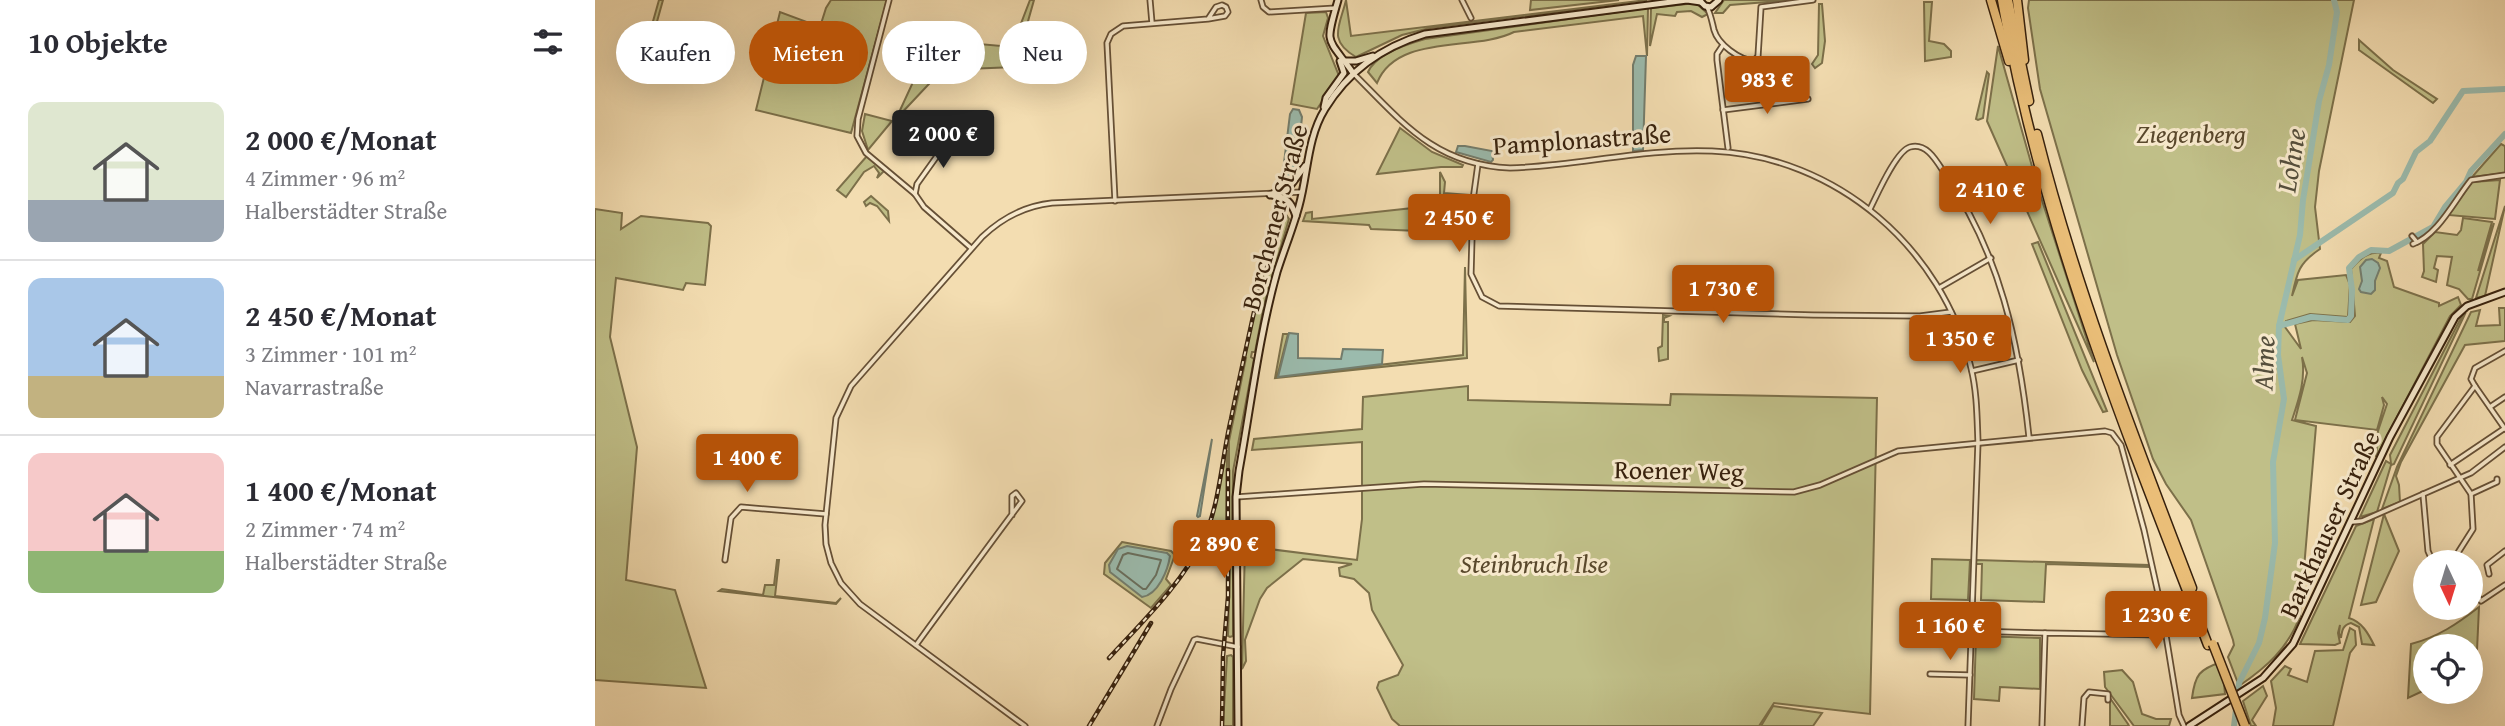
<!DOCTYPE html>
<html lang="de">
<meta charset="utf-8">
<style>
body{margin:0;font-family:"Gentium Book Plus",serif;background:#f2f2f3;color:#2b2b33;height:100vh;display:flex;flex-direction:column;font-size:26px;white-space:nowrap}
*{box-sizing:border-box;margin:0}
p{font-size:23px;color:#7c7c81}
.icon{flex:none;width:38px;height:38px;fill:none;stroke:currentColor;stroke-width:2;stroke-linecap:round;stroke-linejoin:round}
.map{position:relative;flex:1;overflow:hidden}
.sheet{display:flex;flex-direction:column;background:#fff;width:595px}
.sheet>*{flex:none}
.banner{position:absolute;left:21px;top:21px;width:665px;height:63px;display:flex;gap:14px}
.needle{width:46px;rotate:176deg}
.buttons{position:absolute;left:1818px;top:550px;display:grid;gap:14px}
.buttons a{display:grid;place-items:center;width:70px;height:70px;border-radius:50%;background:#fff;box-shadow:0 7px 28px #0002;font-size:35px}
.price{position:absolute;translate:-50% -60px;padding:0 16px;border-radius:7px;background:#b45309;color:#fff;font-size:23px;line-height:46px;filter:drop-shadow(0 2px 4px #0008)}
.price::after{content:'';position:absolute;left:50%;top:42px;width:21px;height:16px;margin-left:-10px;background:inherit;clip-path:polygon(0 0,100% 0,50% 100%)}
.price.on{background:#222;color:#fff}
ul{padding:0;list-style:none}
li{display:flex;align-items:center;gap:21px;height:175px;padding:0 28px}
li+li{border-top:2px solid #e1e1e2}
li span{display:grid;place-items:center;flex:none;width:196px;height:140px;border-radius:14px;color:#555}
li>.icon{margin-inline-start:auto}
span .icon{width:84px;height:84px;fill:#fffc;stroke-width:1}
li b{font-size:30px}
h2{display:flex;justify-content:space-between;align-items:center;height:84px;padding:0 28px;font-size:30px}
.tag{padding:0 24px;border-radius:32px;background:#fff;box-shadow:0 7px 28px #0002;font-size:24px;line-height:63px}
.tag.on{background:#b45309;color:#fff}
main{display:flex;flex:1;min-height:0}
.map>svg:first-child{display:block}
.green{fill:#c0bf88;stroke:#7c704a;stroke-width:2}
.water{fill:#9bbbad;stroke:#737d6d;stroke-width:2}
.lines{fill:none;stroke-linecap:round;stroke-linejoin:round}
.shore{stroke:#696e5d;stroke-width:2}
.river{stroke:#9bbbad;stroke-width:6}
.street-casing{stroke:#665036;stroke-width:7}
.secondary-casing{stroke:#37210d;stroke-width:9}
.highway-casing{stroke:#37210d;stroke-width:11}
.street{stroke:#f7e9cc;stroke-width:3.5}
.secondary{stroke:#f7e9cc;stroke-width:5}
.highway{stroke:#eabe78;stroke-width:8}
.rail-casing{stroke:#37210d;stroke-width:4.5}
.rail{stroke:#f7e9cc;stroke-width:2;stroke-dasharray:5;stroke-linecap:butt}
.highway-bridge-casing{stroke:#37210d;stroke-width:11;stroke-linecap:butt}
.highway-bridge{stroke:#eabe78;stroke-width:8}
.labels{text-anchor:middle;dominant-baseline:central;stroke-width:6;stroke-linejoin:round;paint-order:stroke}
.park-label{font-size:26px;font-style:italic;fill:#59482c;stroke:#f7e9cc}
.street-label{font-size:26px;fill:#37210d;stroke:#f7e9cc}
.water-label{font-size:28px;font-style:italic;fill:#554f3d;stroke:#f7e9cc}
</style>
<main>
<section class="sheet">
<h2>10 Objekte<svg class="icon" aria-label="filters" viewBox="0 0 24 24"><path d="M4 7h16M4 17h16"/><circle cx="9" cy="7" r="2"/><circle cx="15" cy="17" r="2"/></svg></h2>
<ul>
<li><span style="background:linear-gradient(#dfe7d0 70%,#9aa5b1 0)"><svg class="icon" aria-label="home" viewBox="0 0 24 24"><path d="M3 11l9-7 9 7M6 9v11h12V9"/></svg></span><div><b>2 000 €/Monat</b><p>4 Zimmer · 96 m²</p><p>Halberstädter Straße</p></div></li>
<li><span style="background:linear-gradient(#a9c7e8 70%,#c2b280 0)"><svg class="icon" aria-label="home" viewBox="0 0 24 24"><path d="M3 11l9-7 9 7M6 9v11h12V9"/></svg></span><div><b>2 450 €/Monat</b><p>3 Zimmer · 101 m²</p><p>Navarrastraße</p></div></li>
<li><span style="background:linear-gradient(#f6c9c9 70%,#8fb573 0)"><svg class="icon" aria-label="home" viewBox="0 0 24 24"><path d="M3 11l9-7 9 7M6 9v11h12V9"/></svg></span><div><b>1 400 €/Monat</b><p>2 Zimmer · 74 m²</p><p>Halberstädter Straße</p></div></li>
</ul>
</section>
<div class="map">
<svg width="1910" height="726" viewBox="0 0 1910 726">
<rect width="100%" height="100%" fill="#f3ddb1"/>
<filter id="stains"><feTurbulence type="fractalNoise" baseFrequency=".00286" numOctaves="4"/><feColorMatrix values="0 0 0 0 .2 0 0 0 0 .09 0 0 0 0 .02 0 0 0 .5 -.17"/></filter>
<radialGradient id="worn" r=".72"><stop offset=".6" stop-color="#630" stop-opacity="0"/><stop offset="1" stop-color="#630" stop-opacity=".3"/></radialGradient>
<!-- green -->
<g class="green">
<polygon points="64,0 68,0 46,79 42,78"/>
<polygon points="236,0 292,0 256,133 161,110 185,12 225,27 231,8"/>
<polygon points="435,0 439,0 420,67 347,70 301,119 319,80 329,39 417,47"/>
<path d="M751,0L756,36L1052,0L835,28L807,35L761,57C732,40 745,26 751,0Z"/>
<polygon points="936,0 1024,0 935,10"/>
<polygon points="1129,0 1197,0 1135,5 1128,13 1120,13"/>
<path d="M1434,0H1759L1724,171L1720,207L1725,249C1704,263 1702,272 1697,296L1703,280L1751,275L1755,285L1753,317L1715,314L1691,321L1690,327L1706,349L1700,324L1718,320L1755,322L1760,316L1756,269C1765,259 1773,251 1786,253L1784,258L1792,261L1799,287L1844,303V306L1863,297L1866,305L1855,316L1781,457L1783,431L1792,404L1787,397L1789,405L1782,430L1700,420L1712,373L1707,357C1711,379 1704,399 1697,420L1721,426L1705,616C1693,648 1672,667 1644,686L1633,657L1639,645L1638,640L1596,520L1571,484L1558,459L1522,355L1445,89L1433,8Z"/>
<polygon points="1329,2 1337,2 1334,41 1349,44 1356,51 1356,57 1330,61"/>
<polygon points="1101,3 1113,14 1107,17 1096,11 1082,12 1080,16 1062,14 1055,46 1056,8"/>
<polygon points="1224,4 1227,4 1230,41 1227,63 1220,68 1217,64 1223,55"/>
<path d="M1053,8L1052,56L1048,16L919,32C880,52 802,33 782,83L773,72C781,54 812,44 830,39Z"/>
<polygon points="731,12 733,18 728,36 744,76 722,109 696,104 711,13"/>
<polygon points="1764,40 1798,70 1842,99 1838,103 1764,50"/>
<polygon points="1403,46 1444,191 1499,362 1392,121"/>
<polygon points="1392,72 1394,74 1388,118 1383,120 1381,119"/>
<polygon points="270,114 297,121 273,150 267,131"/>
<polygon points="805,128 837,152 868,165 867,167 846,167 782,174"/>
<polygon points="1906,144 1910,146 1910,173 1877,177"/>
<polygon points="272,156 289,171 282,178 284,173 279,166 269,172 251,197 242,190"/>
<polygon points="845,172 850,182 849,193 874,195 873,233 776,229 774,225 708,221 711,213 717,212 717,219 845,205"/>
<polygon points="1905,180 1900,219 1853,215 1877,182"/>
<polygon points="276,196 293,211 294,221 282,206 275,203 271,206 269,202"/>
<polygon points="1910,206 1890,296 1881,298"/>
<polygon points="0,209 27,213 26,229 46,216 113,223 116,226 110,285 91,283 88,290 21,278 15,337 42,447 31,580 80,590 111,688 0,680"/>
<polygon points="678,209 688,210 694,219 669,305 660,352 657,352 656,357 659,359 638,471 637,558 634,561 634,441 651,358 649,357 662,297"/>
<polygon points="1868,218 1897,222 1883,271 1899,223 1877,299 1873,299 1864,289 1852,285 1857,257 1842,256 1839,268 1843,270 1841,282 1827,277 1829,271 1828,244 1840,232 1862,235 1866,230"/>
<polygon points="1443,242 1512,411 1508,412 1487,370 1437,244"/>
<polygon points="870,267 872,358 680,378 688,334 693,334 682,377 868,355"/>
<polygon points="1904,308 1910,308 1910,341 1870,345 1806,462 1801,476 1804,485 1805,502 1787,509 1802,467 1876,312 1885,310 1881,326 1905,325"/>
<polygon points="1868,314 1870,314 1799,464 1796,465 1782,512 1765,517 1791,461 1796,464 1795,455"/>
<polygon points="1068,315 1074,316 1069,318 1069,322 1073,322 1073,359 1064,361 1063,348 1067,346"/>
<polygon points="873,386 873,400 1075,405 1076,394 1282,398 1275,714 1179,703 1164,726 805,726 797,719 782,688 784,682 803,675 808,665 777,610 774,593 759,579 745,576 744,568 757,564 708,559 672,588 665,599 650,640 651,661 647,669 650,546 762,560 767,519 767,442 657,450 659,439 767,429 768,397"/>
<polygon points="632,450 632,460 631,526 616,523"/>
<polygon points="1789,514 1804,551 1781,602 1766,605"/>
<path d="M1779,519L1754,618C1767,622 1773,633 1779,645L1767,644L1764,627L1756,623C1748,625 1747,630 1746,638L1744,633L1745,625L1743,633L1745,643L1740,645L1705,644L1761,526Z"/>
<polygon points="527,542 576,551 580,555 571,579 576,585 556,608 509,574 510,563"/>
<polygon points="1337,559 1375,560 1373,600 1336,599"/>
<polygon points="182,560 184,560 180,596 241,603 246,598 241,604 124,591 127,589 168,595 170,585 179,585"/>
<polygon points="1381,560 1554,565 1554,567 1451,564 1449,602 1386,600 1387,564 1381,564"/>
<polygon points="635,562 638,562 638,636 635,637 633,636"/>
<path d="M1884,607L1881,672H1876V646H1830V690L1813,698L1816,644C1843,637 1862,624 1884,607Z"/>
<polygon points="1755,628 1760,631 1761,645 1755,653 1738,726 1678,726 1681,708 1676,681 1690,666 1696,669 1693,675 1712,682 1720,651 1748,650"/>
<polygon points="1381,636 1445,638 1445,689 1405,687 1404,701 1379,699"/>
<polygon points="636,655 638,657 638,726 628,726 632,656"/>
<path d="M1627,662L1630,694L1597,698C1600,675 1604,669 1627,662Z"/>
<polygon points="1527,670 1538,682 1547,714 1561,719 1576,719 1574,726 1539,726 1510,687 1509,672"/>
<polygon points="1668,686 1672,696 1657,720 1661,726 1656,726 1648,701"/>
<polygon points="1515,698 1533,724 1534,726 1515,726"/>
<polygon points="1178,706 1227,713 1218,726 1166,726"/>
</g>
<!-- water -->
<g class="water">
<polygon points="1041,56 1051,56 1048,150 1038,151 1038,65"/>
<polygon points="698,109 704,110 707,117 702,166 693,180 688,176 688,171 695,114"/>
<polygon points="863,146 870,146 897,151 898,160 896,162 861,152"/>
<polygon points="1777,259 1783,263 1785,268 1780,281 1780,290 1776,294 1766,292 1764,289 1767,281 1765,267 1771,260"/>
<polygon points="694,333 703,334 703,358 746,359 748,349 788,350 787,364 683,377"/>
<polygon points="617,439 605,516 603,517 602,516"/>
<path d="M532,546L572,553L575,556C573,570 563,595 547,597L515,572L514,565L523,549Z"/>
</g>
<g class="lines">
<!-- shore -->
<polygon class="shore" points="533,553 566,560 561,575 551,589 548,589 522,569 528,555"/>
<!-- river -->
<g class="river">
<polyline points="1699,260 1798,193 1803,183 1808,179 1821,152 1835,141 1868,91 1910,89"/>
<polyline points="1684,326 1705,235 1708,200 1715,157 1724,101 1734,65 1742,12 1739,0"/>
<polyline points="1639,726 1644,683 1664,643 1670,618 1680,543 1678,462 1689,399 1683,355 1684,326 1716,317 1753,320 1756,316 1757,290 1754,268 1764,257 1776,250 1794,251 1838,227 1850,207 1871,182 1876,171 1910,134"/>
</g>
<defs>
<g id="street">
<polyline points="294,0 263,119 262,136 271,153 320,194 329,207 376,248"/>
<polyline points="555,0 557,23"/>
<polyline points="666,0 668,7 674,12 741,8"/>
<polyline points="867,0 876,18"/>
<path d="M1112,7C1116,15 1117,22 1119,30C1123,44 1144,60 1159,61L1163,56L1166,7L1218,0"/>
<polyline points="1128,45 1122,54 1122,60 1133,148"/>
<path d="M758,73C807,122 840,165 915,168C982,166 1049,148 1117,151C1241,156 1348,248 1376,368C1382,392 1382,417 1383,442L1373,726"/>
<polyline points="1128,110 1213,99"/>
<polyline points="883,164 878,200 876,274 887,297 904,306 1218,315 1325,316 1356,312"/>
<polyline points="320,194 322,184 347,149 348,144"/>
<polyline points="520,201 512,43 516,34 528,26 613,19 621,7 627,5 631,7 633,12 630,16 613,19"/>
<path d="M1275,209C1282,195 1301,151 1315,147C1332,142 1342,162 1350,174C1405,253 1424,343 1434,437"/>
<polyline points="1817,236 1822,242"/>
<path d="M1818,244C1843,235 1859,201 1876,180L1910,175"/>
<polyline points="1344,288 1396,258"/>
<polyline points="1377,371 1424,360"/>
<polyline points="1880,386 1876,379 1880,368 1910,351"/>
<polyline points="1895,407 1910,397"/>
<polyline points="1855,465 1910,428"/>
<polyline points="1828,494 1833,551 1838,562"/>
<polyline points="1876,494 1902,482 1902,479"/>
<polyline points="641,497 829,484 1199,492 1225,485 1303,451 1510,431 1517,433 1526,445 1549,530 1567,611 1584,715 1589,726"/>
<polyline points="1757,522 1767,521 1876,473 1910,447"/>
<polyline points="130,560 136,518 146,507 231,514"/>
<polyline points="1857,562 1878,529 1876,494 1842,444 1842,437 1880,386 1910,429"/>
<polyline points="1894,574 1892,565 1910,551"/>
<polyline points="1876,588 1886,601 1910,585"/>
<polyline points="1376,631 1450,633"/>
<path d="M321,645C356,597 391,549 427,501L421,493L417,496V515"/>
<polyline points="1335,674 1375,675"/>
<path d="M430,726L265,604L246,583L236,563L231,544L230,525L241,418L256,386L387,237C407,218 429,206 457,203L707,192"/>
<polyline points="562,726 576,689 599,640 602,639 643,647"/>
<polyline points="1447,726 1450,633 1571,635"/>
<polyline points="1487,726 1489,698 1494,692 1513,694 1513,700"/>
</g>
<g id="secondary">
<path d="M743,0C730,46 731,35 758,73"/>
<polyline points="1105,1 1110,6 1116,7 1124,0"/>
<polyline points="750,61 761,61 778,56"/>
<polyline points="729,107 731,98 749,73 745,61"/>
<polyline points="675,195 695,186 710,166"/>
<path d="M677,195C692,198 696,201 701,216"/>
<path d="M643,726L641,497L644,471C656,405 664,336 682,272C689,250 698,228 704,206C713,174 712,138 730,109C753,71 787,47 830,34L1092,0L1106,2"/>
<polyline points="1594,726 1668,678 1698,644 1795,437 1860,317 1872,306 1910,292"/>
</g>
<g id="highway">
<polyline points="1396,0 1414,61"/>
<path d="M1407,0C1445,223 1532,435 1613,645"/>
<polyline points="1413,0 1434,101"/>
<polyline points="1422,0 1429,60"/>
<path d="M1442,134C1481,289 1540,439 1597,588"/>
</g>
</defs>
<!-- street casing -->
<use href="#street" class="street-casing"/>
<!-- secondary casing -->
<use href="#secondary" class="secondary-casing"/>
<!-- highway casing -->
<use href="#highway" class="highway-casing"/>
<!-- street -->
<use href="#street" class="street"/>
<!-- secondary -->
<use href="#secondary" class="secondary"/>
<!-- highway -->
<use href="#highway" class="highway"/>
<defs>
<g id="rail">
<path d="M514,658C548,621 587,584 609,538C625,503 627,456 636,419C650,349 667,281 680,211"/>
<polyline points="494,726 556,623"/>
<polyline points="627,726 628,656 633,597 633,470"/>
</g>
</defs>
<!-- rail casing -->
<use href="#rail" class="rail-casing"/>
<!-- rail -->
<use href="#rail" class="rail"/>
<defs>
<polyline id="highway-bridge" points="1618,644 1650,726"/>
</defs>
<!-- highway-bridge casing -->
<use href="#highway-bridge" class="highway-bridge-casing"/>
<!-- highway-bridge -->
<use href="#highway-bridge" class="highway-bridge"/>
</g>
<g class="labels">
<!-- park labels -->
<g class="park-label">
<text x="1596" y="133">Ziegenberg</text>
<text x="939" y="563">Steinbruch Ilse</text>
</g>
<!-- street labels -->
<g class="street-label">
<text transform="translate(987 139) rotate(-4)">Pamplonastraße</text>
<text transform="translate(679 217) rotate(-75)">Borchener Straße</text>
<text transform="translate(1084 470) rotate(1)">Roener Weg</text>
<text transform="translate(1734 524) rotate(-65)">Barkhauser Straße</text>
</g>
<!-- water labels -->
<g class="water-label">
<text transform="translate(1695 160) rotate(-81)">Lohne</text>
<text transform="translate(1668 363) rotate(-88)">Alme</text>
</g>
</g>
<rect width="100%" height="100%" filter="url(#stains)"/>
<rect width="100%" height="100%" fill="url(#worn)"/>
</svg>
<div class="buttons">
<a><svg class="needle" viewBox="-14 -14 28 28"><path d="M0-13l5 13h-10z" fill="#e53935"/><path d="M0 13l5-13h-10z" fill="#7c7c81"/></svg></a>
<a><svg class="icon" aria-label="locate" viewBox="0 0 24 24"><circle cx="12" cy="12" r="6"/><path d="M12 2v4M12 18v4M2 12h4M18 12h4"/></svg></a>
</div>
<b class="price" style="left:1172px;top:116px">983 €</b>
<b class="price on" style="left:348px;top:170px">2 000 €</b>
<b class="price" style="left:1395px;top:226px">2 410 €</b>
<b class="price" style="left:864px;top:254px">2 450 €</b>
<b class="price" style="left:1128px;top:325px">1 730 €</b>
<b class="price" style="left:1365px;top:375px">1 350 €</b>
<b class="price" style="left:152px;top:494px">1 400 €</b>
<b class="price" style="left:629px;top:580px">2 890 €</b>
<b class="price" style="left:1561px;top:651px">1 230 €</b>
<b class="price" style="left:1355px;top:662px">1 160 €</b>
<div class="banner">
<a class="tag">Kaufen</a>
<a class="tag on">Mieten</a>
<a class="tag">Filter</a>
<a class="tag">Neu</a>
</div>
</div>
</main>
